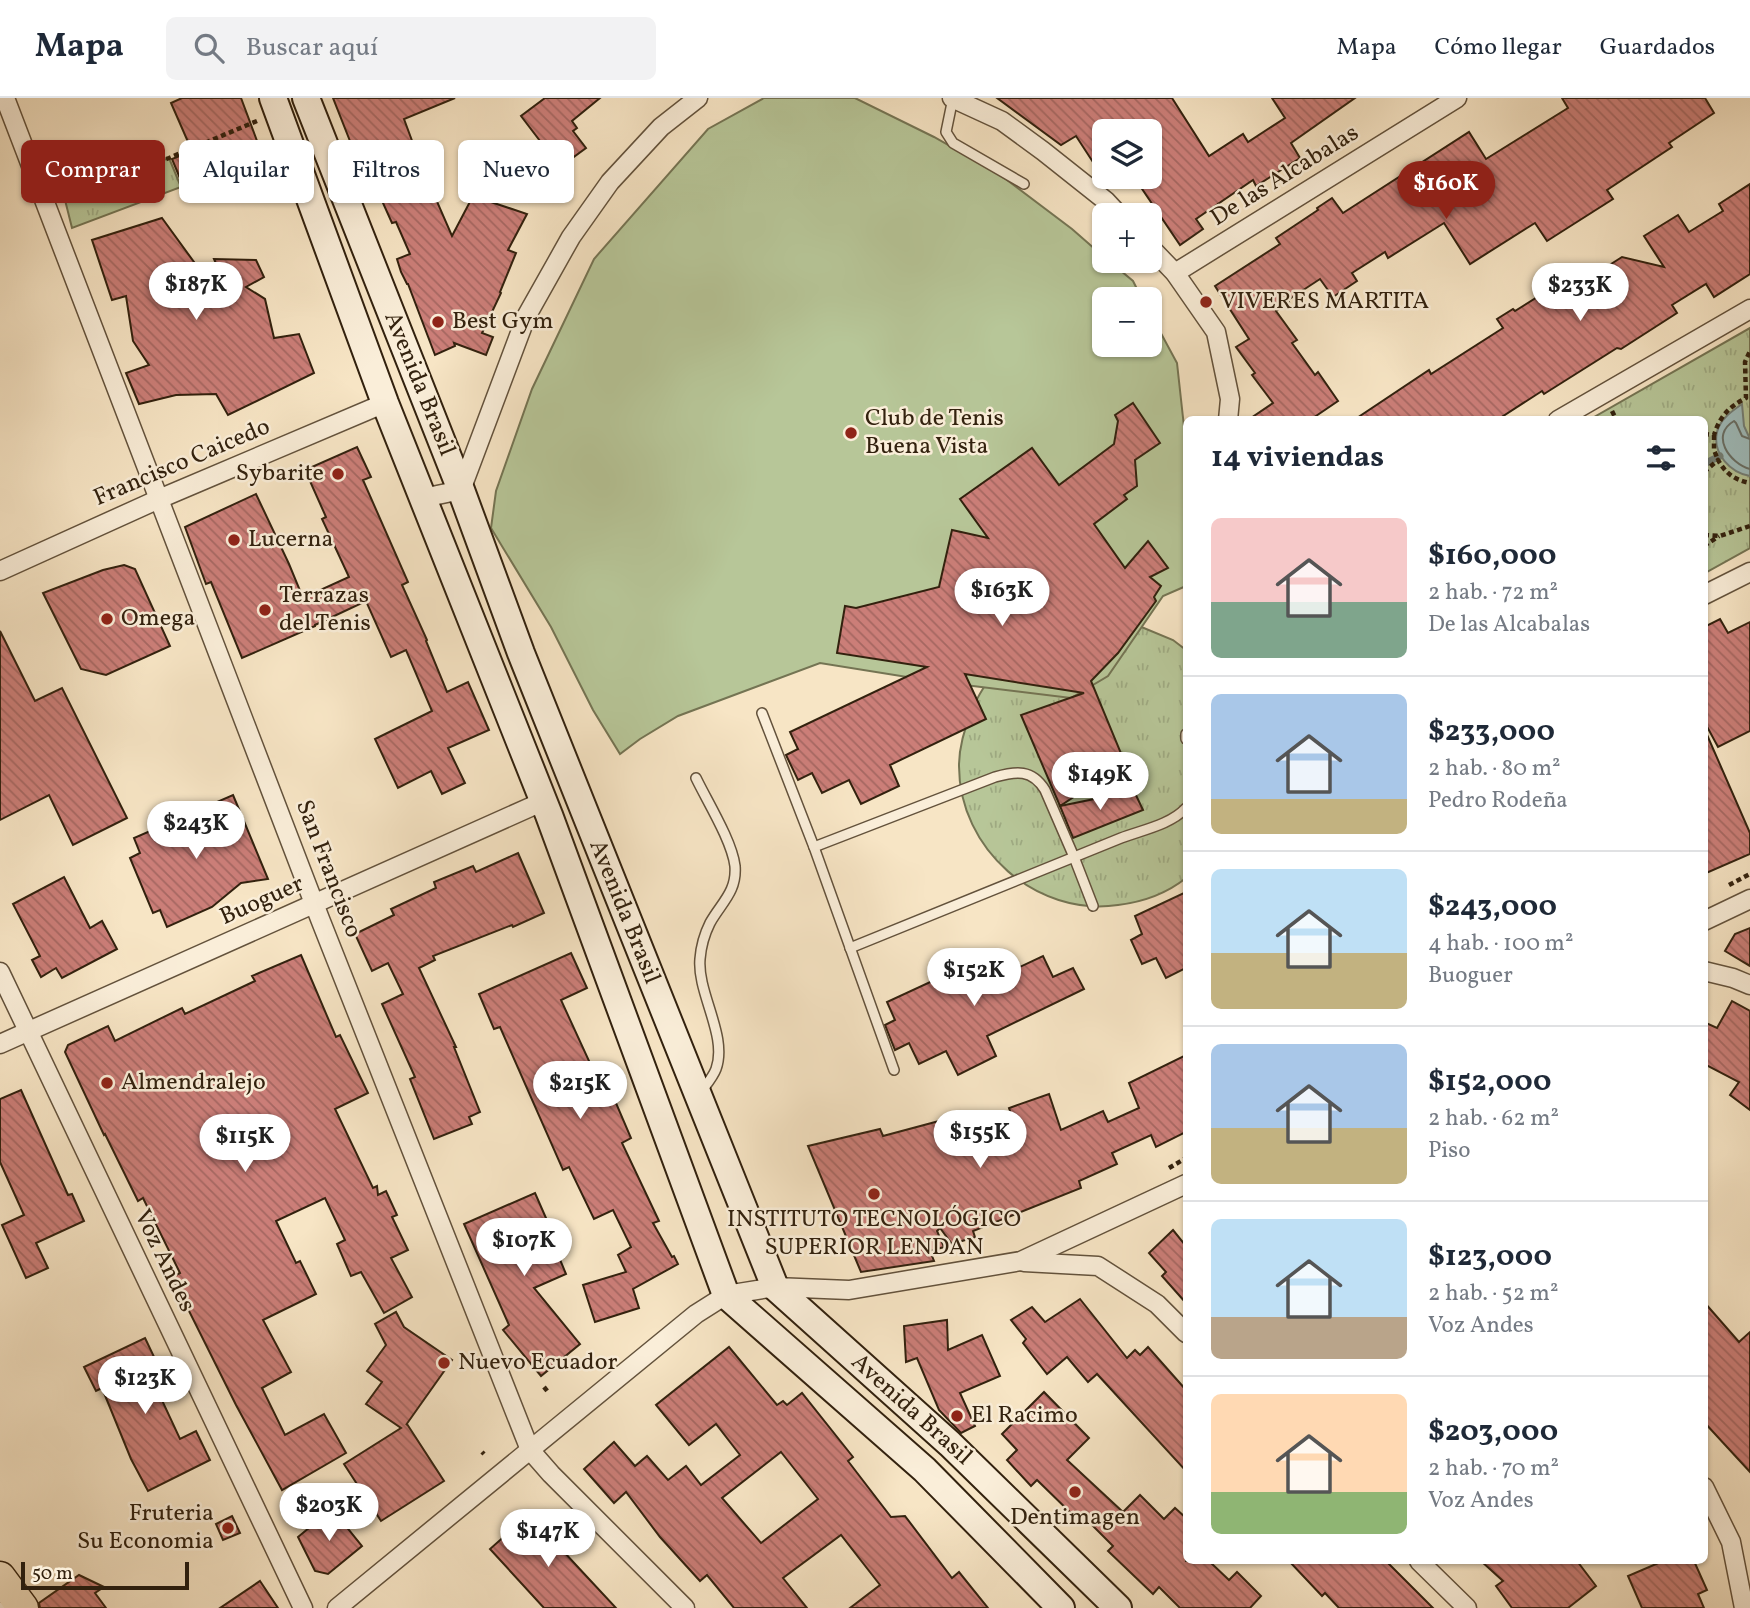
<!DOCTYPE html>
<html lang="es">
<meta charset="utf-8">
<style>
body{margin:0;font-family:Vollkorn,serif;background:#f2f2f3;color:#1f2937;height:100vh;display:flex;flex-direction:column;font-size:26px;white-space:nowrap}
*{box-sizing:border-box;margin:0}
p{font-size:23px;color:#747a83}
.icon{flex:none;width:38px;height:38px;fill:none;stroke:currentColor;stroke-width:2;stroke-linecap:round;stroke-linejoin:round}
.map{position:relative;flex:1;overflow:hidden}
.drawer{position:absolute;left:1183px;top:318px;width:525px;height:1148px;display:flex;flex-direction:column;background:#fff;border-radius:10px;box-shadow:0 2px 5px #0004}
.drawer>*{flex:none}
.top-card{position:absolute;left:21px;top:42px;width:665px;height:63px;display:flex;gap:14px}
.fabs{position:absolute;left:1092px;top:21px;display:grid;gap:14px}
.fabs a{display:grid;place-items:center;width:70px;height:70px;border-radius:10px;background:#fff;box-shadow:0 2px 5px #0004;font-size:35px}
.scale{position:absolute;left:21px;bottom:18px;width:168px;box-sizing:border-box;padding-left:7px;border:4px solid #32210e;border-top:0;font-size:19px;line-height:24px;white-space:nowrap;color:#32210e;-webkit-text-stroke:5px #faeed9;paint-order:stroke}
.price{position:absolute;translate:-50% -60px;padding:0 16px;border-radius:24px;background:#fff;color:#222;font-size:23px;line-height:46px;filter:drop-shadow(0 2px 4px #0008)}
.price::after{content:'';position:absolute;left:50%;top:42px;width:21px;height:16px;margin-left:-10px;background:inherit;clip-path:polygon(0 0,100% 0,50% 100%)}
.price.current{background:#8f2418;color:#fff}
ul{padding:0;list-style:none}
li{display:flex;align-items:center;gap:21px;height:175px;padding:0 28px}
li+li{border-top:2px solid #e0e1e3}
li span{display:grid;place-items:center;flex:none;width:196px;height:140px;border-radius:10px;color:#555}
li>.icon{margin-inline-start:auto}
span .icon{width:84px;height:84px;fill:#fffc;stroke-width:1}
li b{font-size:30px}
h2{display:flex;justify-content:space-between;align-items:center;height:84px;padding:0 28px;font-size:30px}
.chip{padding:0 24px;border-radius:10px;background:#fff;box-shadow:0 2px 5px #0004;font-size:24px;line-height:63px}
.chip.current{background:#8f2418;color:#fff}
header{display:flex;align-items:center;gap:42px;box-sizing:border-box;height:98px;padding:0 35px;background:#fff;border-bottom:2px solid #e0e1e3}
header strong{font-size:33px}
nav{display:flex;gap:38px;margin-inline-start:auto;font-size:24px}
.search{width:490px;height:63px;background:#f2f2f3;display:flex;align-items:center;gap:18px;box-sizing:border-box;padding:0 24px;border-radius:10px;color:#747a83;font-size:26px}
.map>svg:first-child{display:block}
.grass{fill:url(#grass-tufts);stroke:#747453;stroke-width:2}
.pitch{fill:#b7c698;stroke:#747453;stroke-width:2}
.water{fill:#9fbdbd;stroke:#737f77;stroke-width:2}
.lines{fill:none;stroke-linecap:round;stroke-linejoin:round}
.shore{stroke:#686f66;stroke-width:2}
.stream{stroke:#737f77;stroke-width:7}
.building{fill:url(#building-back-hatch);stroke:#32210e;stroke-width:2;fill-rule:evenodd}
.lane-casing{stroke:#63523c;stroke-width:12}
.street-casing{stroke:#63523c;stroke-width:21}
.secondary-casing{stroke:#32210e;stroke-width:30}
.primary-casing{stroke:#32210e;stroke-width:33}
.path{stroke:#32210e;stroke-width:4.5;stroke-dasharray:5 3.5;stroke-linecap:butt}
.lane{stroke:#faeed9;stroke-width:9}
.street{stroke:#faeed9;stroke-width:18}
.secondary{stroke:#faeed9;stroke-width:26}
.primary{stroke:#f7e5c5;stroke-width:30}
.poi-dot{fill:#8f2418;stroke:#faeed9;stroke-width:2.5}
.labels{text-anchor:middle;dominant-baseline:central;stroke-width:5;stroke-linejoin:round;paint-order:stroke}
.street-label{font-size:24px;fill:#32210e;stroke:#faeed9}
.poi-label{font-size:24px;fill:#32210e;stroke:#faeed9;text-anchor:start}
</style>
<header>
<strong>Mapa</strong>
<div class="search"><svg class="icon" aria-label="search" viewBox="0 0 24 24"><circle cx="10" cy="10" r="6"/><path d="M15 15l6 6"/></svg>Buscar aquí</div>
<nav><a>Mapa</a><a>Cómo llegar</a><a>Guardados</a></nav>
</header>
<div class="map">
<svg width="1750" height="1510" viewBox="0 0 1750 1510">
<defs>
<pattern id="grass-tufts" width="24" height="20" patternUnits="userSpaceOnUse" patternTransform="scale(1.75)"><rect width="24" height="20" fill="#b7c698"/><path d="M3 7l-1-3M5 7V3M7 7l1-3M15 17l-1-3M17 17v-4M19 17l1-3" fill="none" stroke="#9eaa82"/></pattern>
<pattern id="building-back-hatch" width="6" height="6" patternUnits="userSpaceOnUse" patternTransform="scale(1.75)"><rect width="6" height="6" fill="#cb7e78"/><path d="M-1 5l2 2M0 0l6 6M5-1l2 2" fill="none" stroke="#a56761"/></pattern>
</defs>
<rect width="100%" height="100%" fill="#f7e5c5"/>
<filter id="stains"><feTurbulence type="fractalNoise" baseFrequency=".00286" numOctaves="4"/><feColorMatrix values="0 0 0 0 .2 0 0 0 0 .09 0 0 0 0 .02 0 0 0 .5 -.17"/></filter>
<radialGradient id="worn" r=".72"><stop offset=".6" stop-color="#630" stop-opacity="0"/><stop offset="1" stop-color="#630" stop-opacity=".3"/></radialGradient>
<!-- grass -->
<g class="grass">
<polygon points="169,60 181,89 72,130 64,98"/>
<polygon points="1750,230 1750,450 1705,475 1704,322 1589,322"/>
<path d="M1139,528L1173,542L1186,552V780C1166,796 1143,804 1118,807C1036,819 959,751 959,668C959,648 965,629 972,612C976,601 992,574 1001,567C1006,563 1024,560 1031,558C1067,548 1103,538 1139,528Z"/>
</g>
<!-- pitch -->
<polygon class="pitch" points="764,0 855,0 934,39 999,76 1072,131 1104,159 1104,163 1109,163 1133,183 1142,201 1104,201 1104,247 1150,247 1150,215 1177,265 1186,347 1186,488 1163,498 1108,578 1071,600 932,583 820,565 678,618 640,641 620,656 593,612 551,529 491,430 496,393 532,291 594,161 708,31"/>
<!-- water -->
<path class="water" d="M1742,306L1744,328L1750,341V378C1731,375 1712,356 1717,334C1720,321 1732,313 1742,306Z"/>
<g class="lines">
<!-- shore -->
<path class="shore" d="M1750,341L1742,338L1736,325L1734,323C1710,337 1729,365 1750,371"/>
<!-- stream -->
<polyline class="stream" points="1704,366 1720,358"/>
</g>
<!-- building -->
<g class="building">
<polygon points="182,0 241,0 263,59 184,90 172,61 192,53 171,5"/>
<polygon points="333,0 455,0 404,21 421,67 452,138 473,98 527,116 508,152 516,155 500,194 501,195 482,235 493,239 486,257 454,245 455,248 435,257 408,186 407,186 401,174 397,161 410,156 396,124 392,125 379,96 372,99 352,43 350,43"/>
<polygon points="545,0 600,0 572,23 577,30 573,33 586,50 560,69 521,18"/>
<polygon points="997,0 1172,0 1209,58 1243,36 1248,44 1285,20 1272,0 1355,0 1291,45 1300,60 1256,88 1253,82 1196,121 1203,131 1180,147 1134,79 1150,79 1150,33 1104,33 1104,81 1076,38 1061,47"/>
<polygon points="1562,0 1705,0 1714,15 1669,45 1672,49 1607,92 1613,101 1547,143 1535,125 1470,166 1444,125 1388,160 1385,154 1352,175 1357,183 1333,199 1320,181 1288,202 1289,204 1276,213 1297,242 1292,245 1315,277 1318,274 1338,303 1310,322 1248,322 1273,305 1252,277 1255,275 1236,249 1249,241 1215,188 1280,146 1276,140 1318,112 1317,110 1332,100 1343,115 1469,34 1486,61 1568,10"/>
<polygon points="1750,86 1750,176 1714,199 1706,186 1672,207 1677,215 1621,251 1617,250 1544,296 1542,293 1497,322 1354,322 1429,272 1431,276 1503,230 1497,221 1513,211 1515,213 1558,186 1564,196 1622,159 1664,169 1644,138 1678,117 1689,134 1723,113 1719,106"/>
<polygon points="162,120 226,208 232,204 214,161 256,162 264,179 246,189 265,201 274,240 299,236 314,275 228,317 216,296 176,297 139,306 126,275 149,267 133,243 126,198 112,202 92,142"/>
<polygon points="1133,305 1160,345 1135,362 1137,388 1124,397 1127,401 1094,426 1125,470 1148,443 1168,470 1150,479 1161,488 1154,499 1156,503 1118,555 1091,583 1125,665 1060,708 1021,617 1084,595 965,576 986,621 890,667 899,688 861,706 849,682 822,695 812,675 798,682 786,657 798,651 790,634 927,569 837,555 845,508 856,510 939,489 952,432 988,440 960,401 1032,350 1059,387 1114,346 1118,323 1115,317"/>
<polygon points="357,349 371,379 363,382 408,484 402,487 427,542 426,543 447,594 468,584 489,632 448,650 465,685 442,696 431,673 398,690 375,641 432,613 406,552 391,559 366,503 315,527 315,528 242,560 211,484 206,486 185,429 256,396 289,466 303,500 349,479 322,421 326,419 305,372"/>
<polygon points="124,467 135,471 170,548 106,577 81,571 43,495 103,472"/>
<polygon points="1720,521 1728,535 1750,524 1750,633 1718,649 1704,623 1704,529"/>
<polygon points="0,533 35,603 62,590 127,720 73,747 49,697 0,722"/>
<polygon points="1704,630 1750,735 1750,756 1704,776"/>
<polygon points="1134,693 1143,712 1073,740 1060,708"/>
<polygon points="233,697 268,781 241,785 212,809 167,829 160,812 153,815 130,760 140,755 134,740"/>
<polygon points="518,755 544,815 513,829 512,827 433,858 435,862 419,870 456,949 454,949 480,1014 469,1019 472,1026 434,1041 410,981 415,979 382,906 403,896 388,865 372,873 355,836 394,817 391,811 436,790 434,784 473,768 476,774"/>
<polygon points="64,779 90,830 102,823 117,851 62,880 56,870 41,879 32,862 40,858 13,806"/>
<polygon points="1186,794 1186,870 1166,880 1156,860 1142,866 1131,842 1142,836 1135,818"/>
<polygon points="1750,830 1750,868 1725,853 1735,836"/>
<polygon points="997,853 1007,875 1043,858 1053,879 1073,870 1084,891 987,938 996,958 958,977 946,953 919,966 909,945 895,952 885,927 895,922 887,904"/>
<polygon points="571,855 587,890 561,902 600,987 607,984 631,1040 622,1045 659,1123 653,1125 672,1159 674,1158 678,1166 633,1191 639,1210 595,1224 583,1187 626,1174 618,1157 631,1149 613,1112 594,1121 569,1069 563,1072 500,929 494,931 479,896"/>
<polygon points="301,857 336,939 340,937 368,995 335,1011 373,1090 377,1088 378,1097 386,1093 397,1117 392,1119 408,1152 391,1160 412,1199 384,1215 361,1174 351,1178 337,1146 345,1142 325,1100 276,1123 296,1165 300,1163 316,1196 263,1222 291,1274 262,1290 285,1337 324,1316 346,1355 282,1392 236,1307 172,1179 180,1175 143,1100 138,1103 105,1036 104,1037 65,954 68,947 108,928 115,943 182,910 185,916 255,883 252,878"/>
<polygon points="1732,903 1750,913 1750,1012 1730,997 1739,984 1704,966 1704,924 1717,930"/>
<polygon points="1186,957 1186,1034 1156,1049 1151,1037 1112,1055 1117,1066 1079,1083 1081,1090 973,1133 975,1139 952,1146 940,1130 937,1133 944,1149 930,1153 934,1163 861,1174 808,1048 880,1031 883,1038 939,1023 945,1042 1011,1016 1009,1010 1049,996 1061,1032 1103,1013 1108,1024 1139,1010 1129,985"/>
<polygon points="21,992 68,1097 72,1096 84,1123 36,1145 48,1170 26,1180 2,1127 24,1117 0,1064 0,1001"/>
<polygon points="535,1095 549,1127 546,1128 566,1176 534,1190 580,1246 541,1278 503,1232 509,1227 464,1126"/>
<polygon points="1173,1132 1186,1148 1186,1205 1162,1178 1166,1174 1149,1155"/>
<polygon points="1080,1201 1127,1260 1135,1252 1140,1257 1148,1249 1186,1292 1186,1373 1097,1276 1088,1284 1067,1259 1047,1276 1023,1245 1026,1241 1011,1222 1032,1209 1045,1224"/>
<polygon points="1704,1204 1739,1244 1750,1234 1750,1374 1704,1324"/>
<polygon points="396,1214 404,1229 452,1262 406,1327 407,1326 444,1383 381,1423 344,1366 401,1330 366,1306 382,1284 367,1273 386,1247 375,1226"/>
<polygon points="947,1222 948,1252 982,1237 1000,1278 960,1295 975,1328 961,1335 939,1312 917,1260 906,1264 904,1228"/>
<polygon points="145,1240 156,1263 146,1268 180,1341 196,1333 210,1362 148,1393 131,1361 102,1290 96,1293 84,1269"/>
<path d="M729,1249L777,1307L783,1303L787,1307L802,1295L853,1359L848,1363L891,1419L905,1418L952,1480L959,1474L988,1510H850L880,1487L841,1437L783,1480L807,1510H734L707,1477L700,1483L660,1439L626,1394L614,1405L584,1371L614,1344L635,1368L647,1358L668,1382L686,1368L701,1387L740,1357L716,1326L689,1347L656,1307ZM781,1354L818,1401L761,1445L722,1400Z"/>
<polygon points="1044,1294 1089,1340 1067,1362 1123,1414 1140,1397 1164,1421 1175,1410 1186,1420 1186,1463 1209,1463 1229,1482 1237,1474 1261,1498 1250,1510 1180,1510 1159,1489 1153,1496 1108,1453 1113,1448 1082,1417 1078,1422 1037,1382 1031,1388 1007,1362 1017,1352 1002,1336"/>
<polygon points="332,1411 362,1448 328,1476 315,1473 298,1439"/>
<polygon points="232,1418 240,1435 223,1442 216,1426"/>
<polygon points="525,1420 543,1439 556,1428 572,1445 563,1453 616,1510 544,1510 490,1451"/>
<polygon points="1289,1463 1386,1463 1433,1510 1339,1510 1325,1495 1322,1498"/>
<polygon points="1481,1463 1577,1463 1596,1488 1568,1510 1512,1510 1496,1488 1503,1483"/>
<polygon points="1663,1463 1694,1463 1707,1492 1698,1496 1704,1510 1642,1510 1628,1478"/>
<polygon points="79,1477 104,1489 95,1495 106,1510 40,1510 39,1505"/>
<polygon points="260,1483 278,1510 220,1510"/>
</g>
<g class="lines">
<defs>
<g id="lane">
<polyline points="953,0 946,34 953,45 1024,86"/>
<polyline points="762,615 814,749 894,972"/>
<polyline points="1186,636 1186,641"/>
<path d="M696,680C707,703 732,743 735,768C737,794 721,805 710,825C704,837 701,848 700,861C697,895 728,938 716,971C713,979 706,987 701,994"/>
<path d="M814,749L995,679C1016,673 1032,671 1045,692L1074,759L1093,808"/>
<path d="M850,850L1121,740C1142,732 1170,727 1186,710"/>
<polyline points="0,1509 1,1510"/>
</g>
<g id="street">
<polyline points="5,0 320,821 530,1352 551,1376 685,1510"/>
<polyline points="952,0 1002,23 1043,53 1106,103 1119,117"/>
<polyline points="1150,149 1175,175 1216,234 1230,301 1228,322"/>
<polyline points="1175,175 1457,0"/>
<polyline points="1558,322 1750,211"/>
<polyline points="423,400 461,392 526,219 571,139 610,84 661,29 698,0"/>
<polyline points="0,473 159,401 385,305"/>
<polyline points="1704,497 1750,474"/>
<polyline points="1704,823 1750,801"/>
<polyline points="1704,873 1733,880 1750,887"/>
<polyline points="0,874 303,1510"/>
<polyline points="0,946 544,703"/>
<polyline points="1024,1164 1098,1168 1157,1206 1186,1235"/>
<polyline points="1704,1389 1731,1444 1744,1510"/>
<polyline points="1419,1463 1467,1510"/>
<polyline points="337,1510 696,1216 726,1197 775,1189 849,1192 1021,1163 1186,1086"/>
</g>
<g id="secondary">
<polyline points="273,0 385,305 549,717 726,1197 925,1372 1061,1510"/>
<polyline points="306,0 461,392 521,555 775,1189 950,1346 1118,1510"/>
</g>
<polyline id="primary" points="0,1479 23,1510"/>
</defs>
<!-- lane casing -->
<use href="#lane" class="lane-casing"/>
<!-- street casing -->
<use href="#street" class="street-casing"/>
<!-- secondary casing -->
<use href="#secondary" class="secondary-casing"/>
<!-- primary casing -->
<use href="#primary" class="primary-casing"/>
<!-- path -->
<g class="path">
<polyline points="62,98 169,60 257,23"/>
<polyline points="1612,313 1616,321 1624,322"/>
<path d="M1704,336L1714,337C1720,318 1729,309 1746,300L1745,264L1750,253"/>
<polyline points="1714,337 1714,352 1718,362"/>
<path d="M1704,374L1718,362C1726,376 1735,382 1750,385"/>
<polyline points="1704,437 1720,438 1750,428"/>
<polyline points="1704,448 1719,438"/>
<polyline points="1729,787 1750,776"/>
<polyline points="1169,1070 1186,1060"/>
<polyline points="544,1289 548,1294"/>
<polyline points="482,1354 484,1356"/>
</g>
<!-- lane -->
<use href="#lane" class="lane"/>
<!-- street -->
<use href="#street" class="street"/>
<!-- secondary -->
<use href="#secondary" class="secondary"/>
<!-- primary -->
<use href="#primary" class="primary"/>
</g>
<!-- markers -->
<g class="poi-dot">
<circle cx="1206" cy="204" r="7"/>
<circle cx="438" cy="224" r="7"/>
<circle cx="851" cy="335" r="7"/>
<circle cx="338" cy="376" r="7"/>
<circle cx="234" cy="442" r="7"/>
<circle cx="265" cy="512" r="7"/>
<circle cx="107" cy="521" r="7"/>
<circle cx="107" cy="985" r="7"/>
<circle cx="874" cy="1096" r="7"/>
<circle cx="444" cy="1265" r="7"/>
<circle cx="957" cy="1318" r="7"/>
<circle cx="1075" cy="1394" r="7"/>
<circle cx="228" cy="1430" r="7"/>
</g>
<g class="labels">
<!-- street labels -->
<g class="street-label">
<text transform="translate(1285 78) rotate(-32)">De las Alcabalas</text>
<text transform="translate(419 286) rotate(68)">Avenida Brasil</text>
<text transform="translate(182 365) rotate(-23)">Francisco Caicedo</text>
<text transform="translate(328 771) rotate(69)">San Francisco</text>
<text transform="translate(262 803) rotate(-24)">Buoguer</text>
<text transform="translate(624 814) rotate(68)">Avenida Brasil</text>
<text transform="translate(164 1163) rotate(64)">Voz Andes</text>
<text transform="translate(911 1312) rotate(42)">Avenida Brasil</text>
</g>
<!-- poi labels -->
<g class="poi-label">
<text x="1220" y="204">VIVERES MARTITA</text>
<text x="452" y="224">Best Gym</text>
<text x="865" y="321">Club de Tenis<tspan x="865" dy="28">Buena Vista</tspan></text>
<text x="324" y="376" text-anchor="end">Sybarite</text>
<text x="248" y="442">Lucerna</text>
<text x="279" y="498">Terrazas<tspan x="279" dy="28">del Tenis</tspan></text>
<text x="121" y="521">Omega</text>
<text x="121" y="985">Almendralejo</text>
<text x="874" y="1122" text-anchor="middle">INSTITUTO TECNOLÓGICO<tspan x="874" dy="28">SUPERIOR LENDAN</tspan></text>
<text x="458" y="1265">Nuevo Ecuador</text>
<text x="971" y="1318">El Racimo</text>
<text x="214" y="1416" text-anchor="end">Fruteria<tspan x="214" dy="28">Su Economia</tspan></text>
<text x="1075" y="1420" text-anchor="middle">Dentimagen</text>
</g>
</g>
<rect width="100%" height="100%" filter="url(#stains)"/>
<rect width="100%" height="100%" fill="url(#worn)"/>
</svg>
<div class="fabs">
<a><svg class="icon" aria-label="layers" viewBox="0 0 24 24"><path d="M12 4l9 5-9 5-9-5zM3 14l9 5 9-5"/></svg></a>
<a>+</a>
<a>−</a>
</div>
<div class="scale">50 m</div>
<b class="price current" style="left:1446px;top:123px">$160K</b>
<b class="price" style="left:196px;top:224px">$187K</b>
<b class="price" style="left:1580px;top:225px">$233K</b>
<b class="price" style="left:1002px;top:530px">$163K</b>
<b class="price" style="left:1100px;top:714px">$149K</b>
<b class="price" style="left:196px;top:763px">$243K</b>
<b class="price" style="left:974px;top:910px">$152K</b>
<b class="price" style="left:580px;top:1023px">$215K</b>
<b class="price" style="left:980px;top:1072px">$155K</b>
<b class="price" style="left:245px;top:1076px">$115K</b>
<b class="price" style="left:524px;top:1180px">$107K</b>
<b class="price" style="left:145px;top:1318px">$123K</b>
<b class="price" style="left:329px;top:1445px">$203K</b>
<b class="price" style="left:548px;top:1471px">$147K</b>
<div class="top-card">
<a class="chip current">Comprar</a>
<a class="chip">Alquilar</a>
<a class="chip">Filtros</a>
<a class="chip">Nuevo</a>
</div>
<section class="drawer">
<h2>14 viviendas<svg class="icon" aria-label="filters" viewBox="0 0 24 24"><path d="M4 7h16M4 17h16"/><circle cx="9" cy="7" r="2"/><circle cx="15" cy="17" r="2"/></svg></h2>
<ul>
<li><span style="background:linear-gradient(#f6c9c9 60%,#7fa58c 0)"><svg class="icon" aria-label="home" viewBox="0 0 24 24"><path d="M3 11l9-7 9 7M6 9v11h12V9"/></svg></span><div><b>$160,000</b><p>2 hab. · 72 m²</p><p>De las Alcabalas</p></div></li>
<li><span style="background:linear-gradient(#a9c7e8 75%,#c2b280 0)"><svg class="icon" aria-label="home" viewBox="0 0 24 24"><path d="M3 11l9-7 9 7M6 9v11h12V9"/></svg></span><div><b>$233,000</b><p>2 hab. · 80 m²</p><p>Pedro Rodeña</p></div></li>
<li><span style="background:linear-gradient(#bfe0f5 60%,#c2b280 0)"><svg class="icon" aria-label="home" viewBox="0 0 24 24"><path d="M3 11l9-7 9 7M6 9v11h12V9"/></svg></span><div><b>$243,000</b><p>4 hab. · 100 m²</p><p>Buoguer</p></div></li>
<li><span style="background:linear-gradient(#a9c7e8 60%,#c2b280 0)"><svg class="icon" aria-label="home" viewBox="0 0 24 24"><path d="M3 11l9-7 9 7M6 9v11h12V9"/></svg></span><div><b>$152,000</b><p>2 hab. · 62 m²</p><p>Piso</p></div></li>
<li><span style="background:linear-gradient(#bfe0f5 70%,#b9a48a 0)"><svg class="icon" aria-label="home" viewBox="0 0 24 24"><path d="M3 11l9-7 9 7M6 9v11h12V9"/></svg></span><div><b>$123,000</b><p>2 hab. · 52 m²</p><p>Voz Andes</p></div></li>
<li><span style="background:linear-gradient(#ffd9b3 70%,#8fb573 0)"><svg class="icon" aria-label="home" viewBox="0 0 24 24"><path d="M3 11l9-7 9 7M6 9v11h12V9"/></svg></span><div><b>$203,000</b><p>2 hab. · 70 m²</p><p>Voz Andes</p></div></li>
</ul>
</section>
</div>
